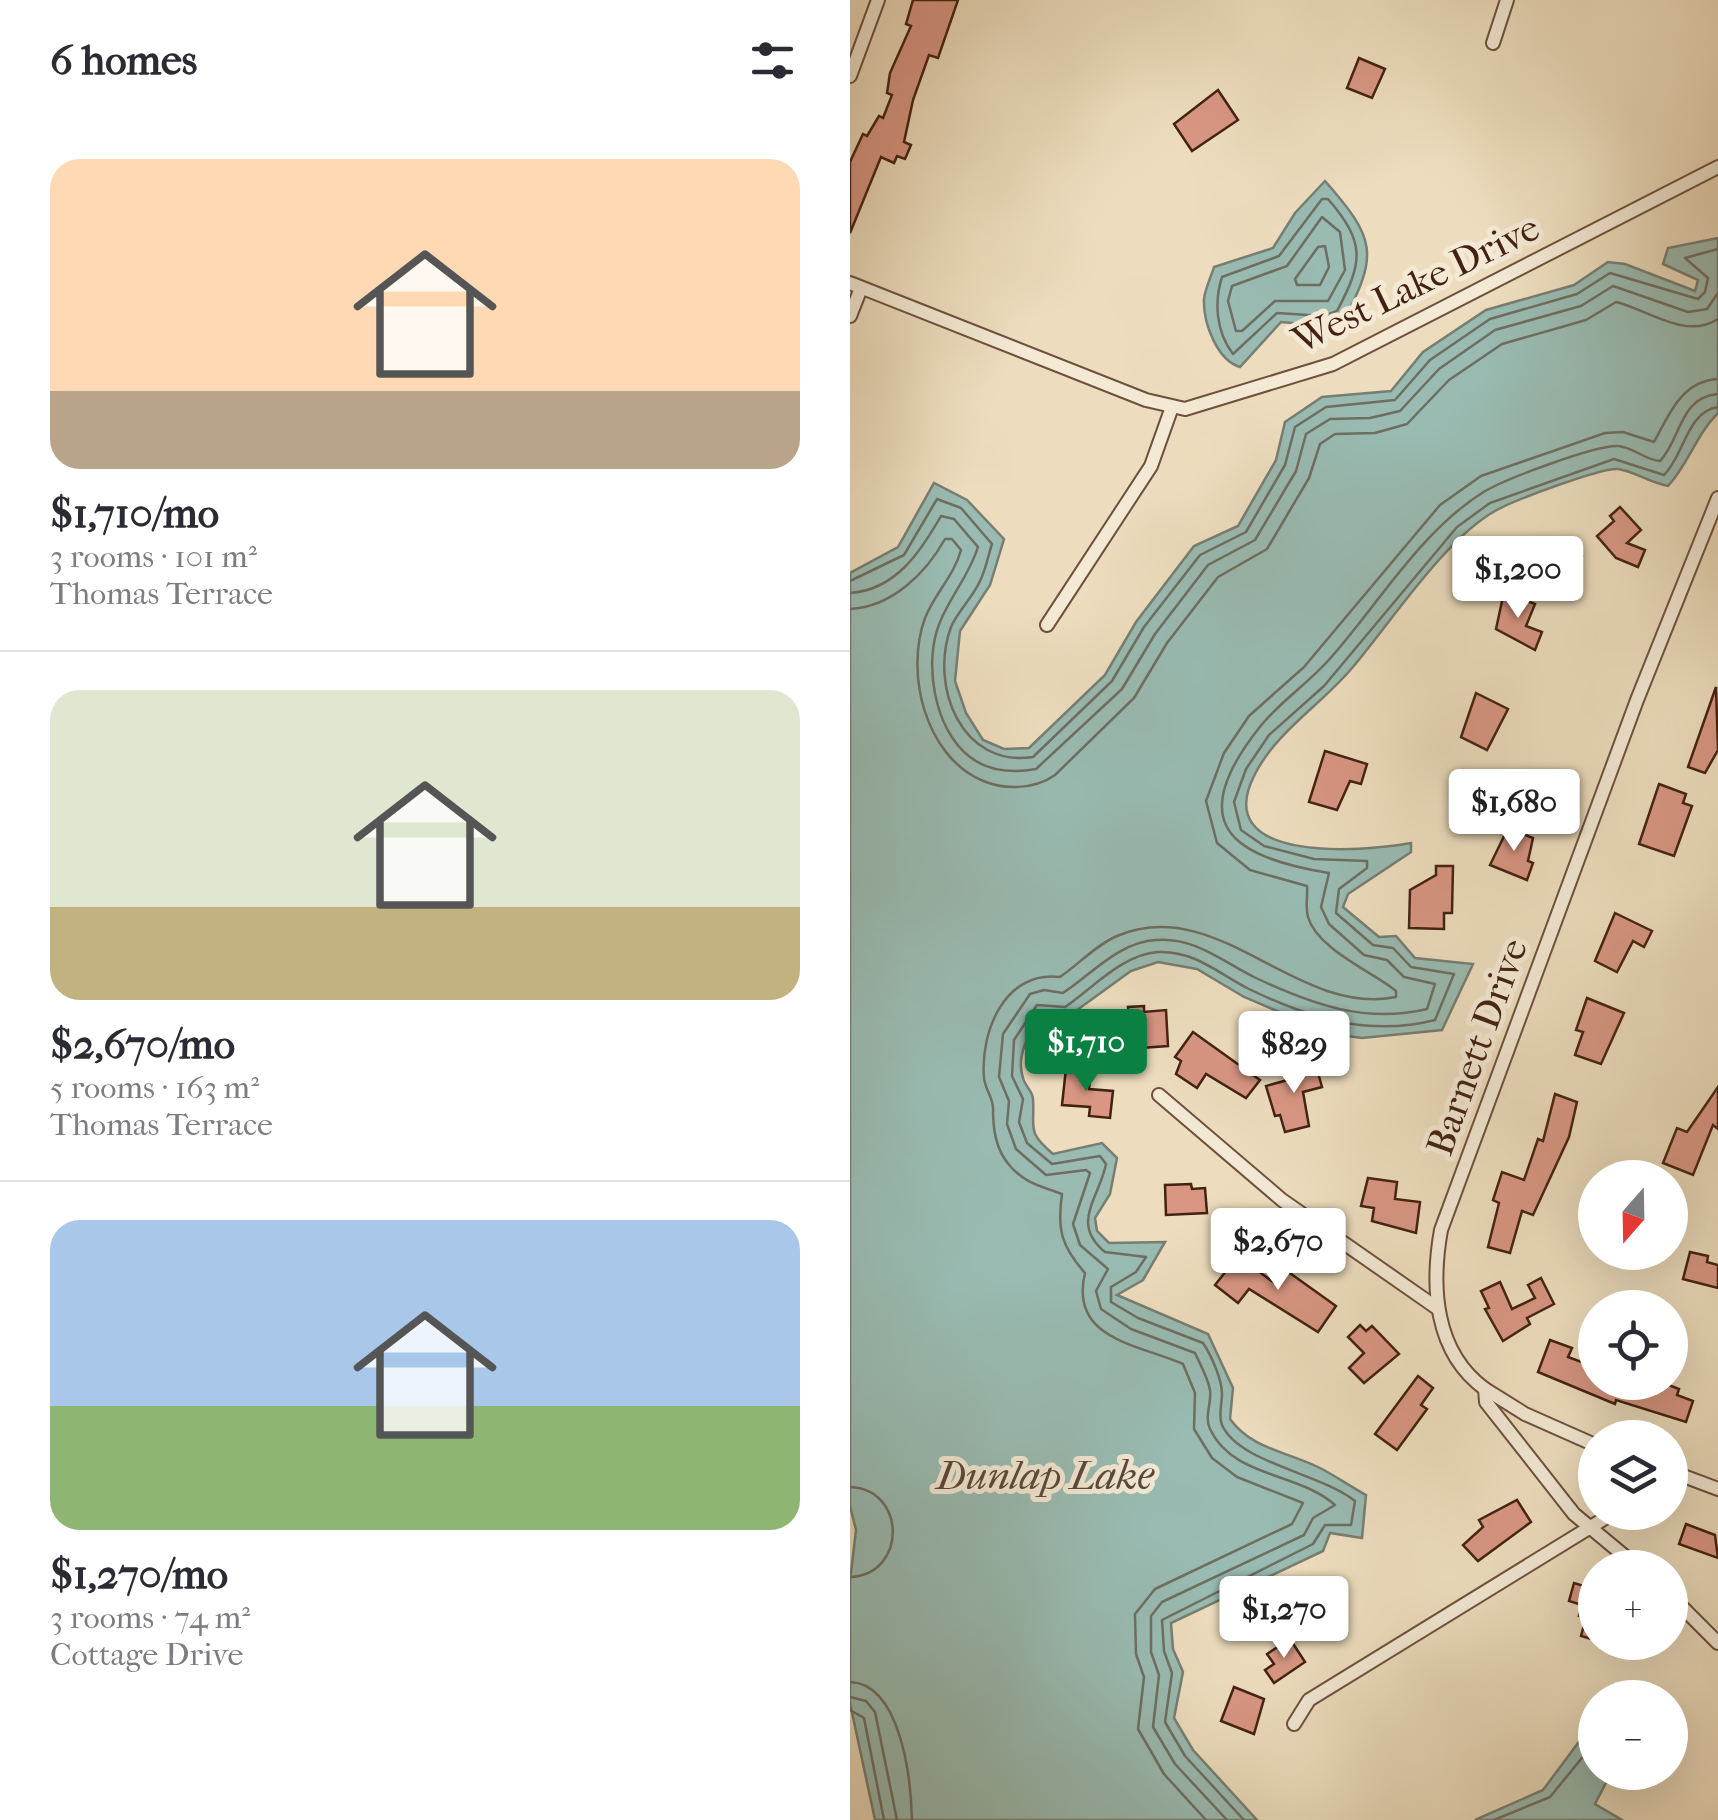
<!DOCTYPE html>
<meta charset="utf-8">
<style>
body{margin:0;font-family:"IM FELL French Canon",serif;background:#f2f2f3;color:#2b2b33;height:100vh;display:flex;flex-direction:column;font-size:38px;white-space:nowrap}
*{box-sizing:border-box;margin:0}
p{font-size:32px;color:#7c7c81}
.icon{flex:none;width:55px;height:55px;fill:none;stroke:currentColor;stroke-width:2;stroke-linecap:round;stroke-linejoin:round}
.map{position:relative;flex:1;overflow:hidden}
.details{display:flex;flex-direction:column;background:#fff;width:850px}
.details>*{flex:none}
.needle{width:65px;rotate:200deg}
.fabs{position:absolute;left:728px;top:1160px;display:grid;gap:20px}
.fabs a{display:grid;place-items:center;width:110px;height:110px;border-radius:50%;background:#fff;box-shadow:0 10px 40px #0002;font-size:50px}
.price{position:absolute;translate:-50% -85px;padding:0 22px;border-radius:10px;background:#fff;color:#222;font-size:32px;line-height:65px;filter:drop-shadow(0 2px 5px #0008)}
.price::after{content:'';position:absolute;left:50%;top:60px;width:30px;height:22px;margin-left:-15px;background:inherit;clip-path:polygon(0 0,100% 0,50% 100%)}
.price.selected{background:#0b8043;color:#fff}
ul{padding:0;list-style:none}
li{display:grid;align-content:center;gap:20px;height:530px;padding:0 50px}
li+li{border-top:2px solid #e1e1e2}
li span{display:grid;place-items:center;height:310px;border-radius:30px;color:#555}
li>.icon{margin-inline-start:auto}
span .icon{width:180px;height:180px;fill:#fffc;stroke-width:1}
li b{font-size:42px}
h2{display:flex;justify-content:space-between;align-items:center;height:120px;padding:0 50px;font-size:42px}
main{display:flex;flex:1;min-height:0}
.map>svg:first-child{display:block}
.water{fill:#99bbb2;stroke:#777e72;stroke-width:2.5}
.lines{fill:none;stroke-linecap:round;stroke-linejoin:round}
.shore{stroke:#6e6e62;stroke-width:2.5}
.building{fill:#d89683;stroke:#432212;stroke-width:2.5}
.street-casing{stroke:#6e513d;stroke-width:16}
.street{stroke:#f3e9d5;stroke-width:12}
.labels{text-anchor:middle;dominant-baseline:central;stroke-width:10;stroke-linejoin:round;paint-order:stroke}
.street-label{font-size:38px;fill:#432212;stroke:#f3e9d5}
.water-label{font-size:40px;font-style:italic;fill:#58483a;stroke:#f3e9d5}
</style>
<main>
<section class="details">
<h2>6 homes<svg class="icon" aria-label="filters" viewBox="0 0 24 24"><path d="M4 7h16M4 17h16"/><circle cx="9" cy="7" r="2"/><circle cx="15" cy="17" r="2"/></svg></h2>
<ul>
<li><span style="background:linear-gradient(#ffd9b3 75%,#b9a48a 0)"><svg class="icon" aria-label="home" viewBox="0 0 24 24"><path d="M3 11l9-7 9 7M6 9v11h12V9"/></svg></span><div><b>$1,710/mo</b><p>3 rooms · 101 m²</p><p>Thomas Terrace</p></div></li>
<li><span style="background:linear-gradient(#dfe7d0 70%,#c2b280 0)"><svg class="icon" aria-label="home" viewBox="0 0 24 24"><path d="M3 11l9-7 9 7M6 9v11h12V9"/></svg></span><div><b>$2,670/mo</b><p>5 rooms · 163 m²</p><p>Thomas Terrace</p></div></li>
<li><span style="background:linear-gradient(#a9c7e8 60%,#8fb573 0)"><svg class="icon" aria-label="home" viewBox="0 0 24 24"><path d="M3 11l9-7 9 7M6 9v11h12V9"/></svg></span><div><b>$1,270/mo</b><p>3 rooms · 74 m²</p><p>Cottage Drive</p></div></li>
</ul>
</section>
<div class="map">
<svg width="868" height="1820" viewBox="0 0 868 1820">
<rect width="100%" height="100%" fill="#edddbe"/>
<filter id="stains"><feTurbulence type="fractalNoise" baseFrequency=".002" numOctaves="4"/><feColorMatrix values="0 0 0 0 .2 0 0 0 0 .09 0 0 0 0 .02 0 0 0 .5 -.17"/></filter>
<radialGradient id="worn" r=".72"><stop offset=".6" stop-color="#630" stop-opacity="0"/><stop offset="1" stop-color="#630" stop-opacity=".3"/></radialGradient>
<!-- water -->
<g class="water">
<path d="M475,181C526,239 529,254 493,322L475,326L431,322L390,367C367,360 353,323 354,299C355,289 361,277 364,267L423,248L445,213Z"/>
<path d="M868,238V413C846,435 839,463 818,486C800,483 784,471 768,469C752,467 662,501 645,511C595,539 541,622 502,668C472,704 427,731 405,774C358,864 512,852 561,843V852L498,894L493,907L529,937L546,936L565,958L623,964L592,1030L512,1038L481,1034L394,997L347,969L308,962L281,971L216,1018L193,1012C181,1031 165,1054 173,1078C175,1086 183,1092 183,1099C185,1129 176,1131 203,1154L252,1143L267,1158L260,1194L245,1218L247,1231L259,1243L315,1242L293,1280L267,1295L358,1334L383,1388L380,1419C402,1449 435,1451 468,1467C484,1475 500,1486 516,1495L512,1538L480,1533L473,1551L321,1623L323,1649L333,1672L324,1718L343,1750L407,1820H25L0,1703V1581L6,1530L0,1506V573L48,547L84,483L117,500L154,539L140,585L110,631L105,681L116,713L133,740L154,749L179,748L255,675L286,622L344,546L388,526L426,460L435,422L472,397L541,391L573,352L636,310L724,285L758,262L775,264L845,291L848,280L813,264L818,248Z"/>
<polygon points="737,1731 745,1733 745,1772 761,1773 745,1804 772,1820 625,1820 693,1790"/>
</g>
<g class="lines">
<!-- shore -->
<g class="shore">
<path d="M472,199H478C516,243 513,262 487,311L474,316L427,313L383,354C366,332 364,302 372,277L429,256Z"/>
<polygon points="472,217 490,232 495,270 478,301 425,301 392,331 386,331 378,301 382,286 437,266"/>
<polygon points="475,246 479,267 470,285 447,285 445,279 468,247"/>
<path d="M0,581L54,555L87,499L111,508L142,544C138,556 136,569 130,581C123,597 108,611 101,627C79,687 112,768 183,757L262,681L294,627L350,555L396,532L435,465L445,427L476,407L545,400L580,360L640,319L727,294L760,273L848,299L855,292L858,278L835,258L868,249"/>
<path d="M0,593C46,590 71,551 91,516L104,519L128,547C119,576 101,595 90,622C73,662 84,730 120,757C139,772 163,773 186,769L272,689L305,634L358,565L405,540L446,471L456,434L480,419L520,418L550,411L589,369L645,330L731,306L763,286L838,312L857,309L868,293"/>
<path d="M0,609C42,607 76,573 95,539H102L111,550C104,576 85,593 75,618C55,673 75,755 131,780C153,790 184,790 205,775L284,698L317,643L368,577L417,549L459,478L470,444L485,434L525,433L557,424L599,380L652,344L736,320L766,302C799,310 835,340 868,319"/>
<path d="M0,1487C57,1489 57,1575 0,1577"/>
<path d="M0,1682C51,1684 61,1779 62,1820"/>
<polyline points="0,1697 16,1701 25,1712 47,1820"/>
<polyline points="0,1710 14,1718 34,1820"/>
<path d="M356,1820L314,1774L288,1729L294,1677L286,1654L285,1614L305,1589L442,1524L453,1503L387,1477L362,1458L344,1429L345,1393L333,1364C287,1344 219,1339 235,1273C211,1246 207,1229 212,1194C191,1186 176,1184 160,1166C145,1149 143,1128 143,1108C143,1098 135,1089 134,1078C130,1030 156,970 210,977C229,964 246,945 267,936C368,893 445,1017 546,997V991C523,972 467,949 458,917C455,906 458,896 457,886L400,870L367,843L356,801L374,753L399,716L454,667L590,505L631,476L755,433L773,432L804,442C819,415 831,381 868,379"/>
<path d="M377,1820L325,1764L303,1727L309,1675L301,1652V1616L312,1602L454,1535L463,1518L485,1505C448,1472 383,1478 360,1429C354,1416 362,1403 360,1390C358,1378 350,1364 345,1353L281,1329L251,1309L246,1291L258,1269L230,1245L223,1224L240,1173L236,1170L196,1175L166,1149L157,1124L159,1101L149,1077L153,1034L180,994L194,990L213,993C242,974 269,942 306,940C346,937 373,962 406,978C461,1004 516,1024 577,1009L585,984L554,977L537,960L514,955L479,924L471,907L479,873C380,857 334,823 409,728C430,701 462,681 484,654C530,601 572,531 632,493C652,480 745,445 768,446C783,447 795,460 810,461C831,440 829,397 868,394"/>
<path d="M394,1820L335,1756L315,1722L322,1673L314,1651L312,1620L463,1544L475,1525H501L505,1501C470,1473 389,1463 372,1425C368,1415 372,1404 372,1394C372,1379 361,1355 353,1343L288,1318L261,1302V1287L286,1272L296,1257L255,1252C220,1223 249,1199 256,1164L250,1156L202,1164L177,1143L169,1122L173,1099L162,1076L164,1040L187,1005L215,1007C243,988 273,954 308,952C344,950 369,974 399,989C459,1018 519,1037 585,1020L604,974L561,967L543,948L523,945L486,913L489,889L517,868V861L464,859L414,846L391,830L384,802L396,769L419,735L474,686L607,527L640,503L764,459L814,475C834,456 837,411 868,407"/>
<polyline points="644,1820 700,1797 745,1742"/>
</g>
</g>
<!-- building -->
<g class="building">
<polygon points="63,0 108,0 88,58 79,55 63,100 54,142 61,145 55,159 47,156 44,163 31,157 0,233 0,162 13,134 17,136 29,116 33,118 42,95 37,93 40,73 61,26 56,24"/>
<polygon points="509,58 535,69 522,98 497,88"/>
<polygon points="368,90 388,120 342,151 324,124"/>
<polygon points="770,507 791,530 777,543 795,550 788,567 766,558 747,536 764,521 760,516"/>
<polygon points="696,542 732,556 726,571 714,567 710,578 677,567 684,548 692,551"/>
<polygon points="654,592 685,604 676,626 692,632 685,650 646,629"/>
<polygon points="866,687 868,750 855,773 838,767"/>
<polygon points="626,693 658,709 637,750 611,737"/>
<polygon points="475,751 517,764 511,784 500,781 487,810 459,802"/>
<polygon points="809,784 836,794 833,803 842,806 824,856 789,844"/>
<polygon points="658,828 683,838 678,861 683,863 677,880 640,865"/>
<polygon points="586,866 603,866 602,913 594,913 594,929 559,928 560,890 586,875"/>
<polygon points="765,913 802,931 794,947 783,941 767,972 745,961"/>
<polygon points="737,998 774,1013 751,1064 725,1055 733,1032 726,1030"/>
<polygon points="294,1006 294,1012 316,1010 318,1046 262,1050 261,1026 279,1025 278,1007"/>
<polygon points="343,1032 410,1080 396,1098 356,1074 347,1088 326,1074 331,1061 325,1057"/>
<polygon points="465,1062 472,1087 453,1092 459,1126 435,1132 430,1115 425,1116 416,1086 441,1079 439,1070"/>
<polygon points="216,1068 241,1070 239,1089 263,1091 260,1118 239,1116 240,1107 212,1105"/>
<polygon points="868,1087 868,1129 863,1125 843,1175 813,1163 827,1128 837,1132"/>
<polygon points="705,1094 727,1102 719,1137 683,1215 672,1211 660,1253 638,1247 649,1203 643,1200 652,1172 674,1180 688,1139 693,1141"/>
<polygon points="518,1178 547,1182 545,1199 570,1202 566,1233 522,1221 524,1208 511,1206"/>
<polygon points="341,1184 342,1189 355,1188 357,1213 316,1215 315,1185"/>
<polygon points="840,1252 858,1256 857,1262 868,1265 868,1288 833,1279"/>
<polygon points="388,1256 427,1285 437,1271 486,1306 468,1332 399,1289 388,1303 365,1285"/>
<polygon points="691,1278 704,1304 677,1318 680,1324 653,1341 635,1309 639,1308 631,1291 650,1282 662,1309 685,1298 678,1285"/>
<polygon points="510,1325 516,1331 522,1326 549,1354 514,1383 499,1368 514,1353 498,1337"/>
<polygon points="700,1340 722,1348 718,1357 745,1367 745,1382 811,1382 829,1389 827,1395 843,1401 836,1422 766,1400 765,1404 688,1372"/>
<polygon points="568,1376 583,1388 571,1405 577,1409 547,1450 525,1434"/>
<polygon points="667,1500 681,1522 628,1561 613,1545 633,1527 629,1520"/>
<polygon points="836,1524 865,1535 868,1558 829,1544"/>
<polygon points="742,1572 745,1572 745,1640 731,1636 736,1618 729,1616 732,1605 719,1601 724,1583 737,1587"/>
<polygon points="440,1639 455,1662 424,1683 415,1670 424,1664 417,1654"/>
<polygon points="384,1687 414,1699 404,1734 371,1721"/>
</g>
<g class="lines">
<defs>
<g id="street">
<polyline points="643,43 657,0"/>
<polyline points="0,76 28,0"/>
<polyline points="0,283 296,400 335,409 483,364 868,167"/>
<polyline points="0,316 11,288"/>
<polyline points="197,625 301,466 322,407"/>
<polyline points="309,1095 432,1200 587,1308"/>
<polyline points="635,1389 675,1414 745,1445"/>
<polyline points="820,1471 868,1489"/>
<path d="M789,1568L724,1514L636,1402L635,1389C584,1352 581,1286 591,1230L787,700L868,498"/>
<polyline points="820,1595 868,1643"/>
<polyline points="444,1724 459,1700 765,1512"/>
</g>
</defs>
<!-- street casing -->
<use href="#street" class="street-casing"/>
<!-- street -->
<use href="#street" class="street"/>
</g>
<g class="labels">
<!-- street labels -->
<g class="street-label">
<text transform="translate(566 284) rotate(-26)">West Lake Drive</text>
<text transform="translate(627 1047) rotate(-70)">Barnett Drive</text>
</g>
<!-- water labels -->
<g class="water-label">
<text x="195" y="1476">Dunlap Lake</text>
</g>
</g>
<rect width="100%" height="100%" filter="url(#stains)"/>
<rect width="100%" height="100%" fill="url(#worn)"/>
</svg>
<div class="fabs">
<a><svg class="needle" viewBox="-14 -14 28 28"><path d="M0-13l5 13h-10z" fill="#e53935"/><path d="M0 13l5-13h-10z" fill="#7c7c81"/></svg></a>
<a><svg class="icon" aria-label="locate" viewBox="0 0 24 24"><circle cx="12" cy="12" r="6"/><path d="M12 2v4M12 18v4M2 12h4M18 12h4"/></svg></a>
<a><svg class="icon" aria-label="layers" viewBox="0 0 24 24"><path d="M12 4l9 5-9 5-9-5zM3 14l9 5 9-5"/></svg></a>
<a>+</a>
<a>−</a>
</div>
<b class="price" style="left:668px;top:621px">$1,200</b>
<b class="price" style="left:664px;top:854px">$1,680</b>
<b class="price selected" style="left:236px;top:1094px">$1,710</b>
<b class="price" style="left:444px;top:1096px">$829</b>
<b class="price" style="left:428px;top:1293px">$2,670</b>
<b class="price" style="left:434px;top:1661px">$1,270</b>
</div>
</main>
